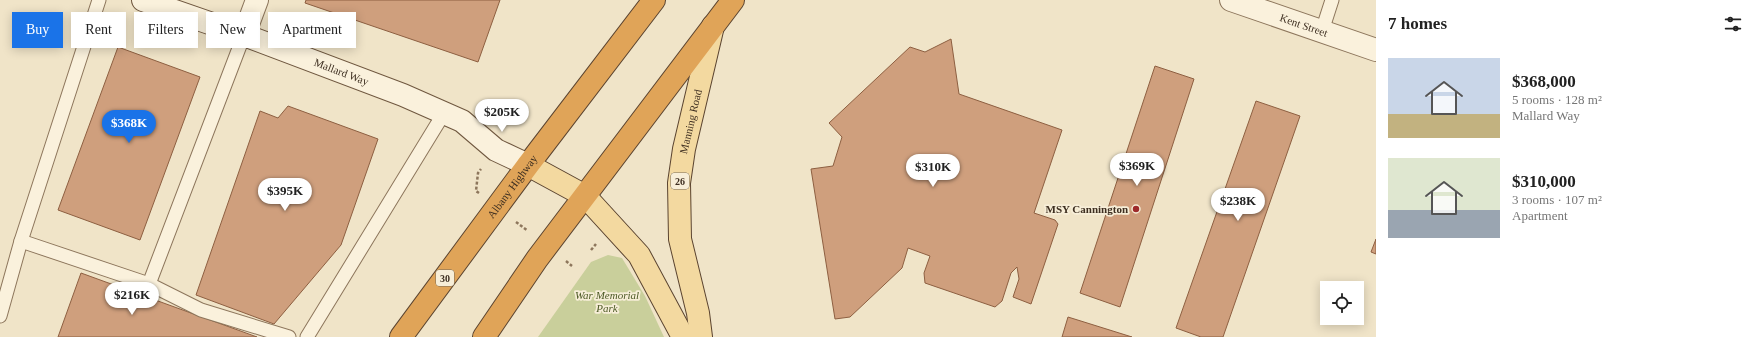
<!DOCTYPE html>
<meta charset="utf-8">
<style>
body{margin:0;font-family:"Times New Roman",serif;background:#f6f6f6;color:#222;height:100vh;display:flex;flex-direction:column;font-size:15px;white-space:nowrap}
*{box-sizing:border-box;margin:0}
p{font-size:13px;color:#767676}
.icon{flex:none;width:22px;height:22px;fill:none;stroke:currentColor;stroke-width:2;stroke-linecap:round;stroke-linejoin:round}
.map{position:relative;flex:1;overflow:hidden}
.drawer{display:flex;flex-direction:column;background:#fff;width:380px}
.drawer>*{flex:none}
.banner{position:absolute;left:12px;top:12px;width:380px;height:36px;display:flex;gap:8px}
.buttons{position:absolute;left:1320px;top:281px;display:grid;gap:8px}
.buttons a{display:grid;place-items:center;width:44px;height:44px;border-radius:0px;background:#fff;box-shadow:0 2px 10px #0003;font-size:20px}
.price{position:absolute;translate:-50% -34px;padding:0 9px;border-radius:14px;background:#fff;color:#222;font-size:13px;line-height:26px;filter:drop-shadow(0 1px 2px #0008)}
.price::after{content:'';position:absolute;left:50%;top:24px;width:12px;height:9px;margin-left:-6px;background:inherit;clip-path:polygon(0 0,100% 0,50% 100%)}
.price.active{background:#1a73e8;color:#fff}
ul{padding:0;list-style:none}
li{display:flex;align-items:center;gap:12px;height:100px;padding:0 12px}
li span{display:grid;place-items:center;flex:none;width:112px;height:80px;border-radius:0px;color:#555}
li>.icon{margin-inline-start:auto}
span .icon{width:48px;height:48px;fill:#fffc;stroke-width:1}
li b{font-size:17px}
h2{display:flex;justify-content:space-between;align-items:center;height:48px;padding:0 12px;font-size:17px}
.pill{padding:0 14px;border-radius:0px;background:#fff;box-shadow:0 2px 10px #0003;font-size:14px;line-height:36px}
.pill.active{background:#1a73e8;color:#fff}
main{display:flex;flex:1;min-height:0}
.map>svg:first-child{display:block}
.green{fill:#c9cf9b}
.building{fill:#cf9f7d;stroke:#8d5f41}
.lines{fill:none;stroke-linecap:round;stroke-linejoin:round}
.lane-casing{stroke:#8d765c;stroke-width:15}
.street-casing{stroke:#8d765c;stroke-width:24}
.secondary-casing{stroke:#6f573f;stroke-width:24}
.primary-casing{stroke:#5b4430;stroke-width:24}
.highway-casing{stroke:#5b4430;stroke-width:24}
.path{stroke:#8d765c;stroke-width:2.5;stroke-dasharray:3 2;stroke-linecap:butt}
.lane{stroke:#faf1dc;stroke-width:13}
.street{stroke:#faf1dc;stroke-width:22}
.secondary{stroke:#faf1dc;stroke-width:22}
.primary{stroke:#f3d9a0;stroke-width:22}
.highway{stroke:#e0a458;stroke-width:22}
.poi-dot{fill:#9e2a2b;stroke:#f7eed8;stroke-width:1.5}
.labels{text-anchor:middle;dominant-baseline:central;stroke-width:3.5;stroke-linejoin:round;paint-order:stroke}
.shield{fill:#f7eed8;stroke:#756857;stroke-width:1}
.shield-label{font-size:10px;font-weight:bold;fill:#3d2e20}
.street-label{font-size:11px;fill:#3d2e20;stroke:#f7eed8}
.poi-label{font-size:11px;font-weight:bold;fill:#3d2e20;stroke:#f7eed8;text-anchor:end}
.park-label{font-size:11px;font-style:italic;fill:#4d5a26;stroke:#f7eed8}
</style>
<main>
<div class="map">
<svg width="1376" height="337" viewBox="0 0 1376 337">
<rect width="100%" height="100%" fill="#f0e4c8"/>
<!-- green -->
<polygon class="green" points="608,255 622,258 645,296 664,337 538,337 591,262"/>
<!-- building -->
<g class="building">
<polygon points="306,0 500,0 478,62 305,3"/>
<polygon points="951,39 959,94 1062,130 1034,213 1055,220 1058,224 1031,304 1013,297 1019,279 1017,267 1011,273 1002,301 995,307 925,283 924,273 930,256 908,248 902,268 850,317 835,319 811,169 833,166 842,137 829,123 910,47 925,52"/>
<polygon points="118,47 200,77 140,240 58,210"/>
<polygon points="1155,66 1194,79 1120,307 1080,293"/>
<polygon points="1256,101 1300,116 1223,337 1201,337 1176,328"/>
<polygon points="288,106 378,139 341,245 274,324 196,295 260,111 278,118"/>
<polygon points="1376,239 1376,254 1371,252"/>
<polygon points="81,273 257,337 58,337"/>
<polygon points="1068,317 1132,337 1062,337"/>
</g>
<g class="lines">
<defs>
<g id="lane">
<polyline points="1322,31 1332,0"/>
<polyline points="21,241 149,284 201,310 289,337"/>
<polyline points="149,284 244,35"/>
<polyline points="0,316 21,241 99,0"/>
<polyline points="307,337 444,113"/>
</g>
<g id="street">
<path id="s1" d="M1231,0L1376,50"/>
<polyline points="244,35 257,0"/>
</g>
<g id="secondary">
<path id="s2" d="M143,0L244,35L403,95L462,121L496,150L528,165"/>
</g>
<g id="primary">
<polyline points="528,165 585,196 639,255 683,337"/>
<path id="s3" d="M701,337L698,313L680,239L679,183L684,149L713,26"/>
</g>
<g id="highway">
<path id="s4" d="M401,337L528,165L654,0"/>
<polyline points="484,337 537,259 733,0"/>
</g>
</defs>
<!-- lane casing -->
<use href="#lane" class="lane-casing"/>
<!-- street casing -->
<use href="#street" class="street-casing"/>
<!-- secondary casing -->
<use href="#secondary" class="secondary-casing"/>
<!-- primary casing -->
<use href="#primary" class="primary-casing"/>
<!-- highway casing -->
<use href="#highway" class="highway-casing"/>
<!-- path -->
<g class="path">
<polyline points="479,193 476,191 478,173 481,169"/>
<polyline points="516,222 528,231"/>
<polyline points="591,250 596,244"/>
<polyline points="566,261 572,266"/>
</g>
<!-- lane -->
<use href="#lane" class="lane"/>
<!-- street -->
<use href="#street" class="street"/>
<!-- secondary -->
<use href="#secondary" class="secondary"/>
<!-- primary -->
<use href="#primary" class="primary"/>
<!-- highway -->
<use href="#highway" class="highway"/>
</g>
<!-- markers -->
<circle class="poi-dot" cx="1136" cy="209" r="4"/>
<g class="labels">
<!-- shield labels -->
<g class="shield">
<rect x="671" y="173" width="18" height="16" rx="3"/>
<rect x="436" y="270" width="18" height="16" rx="3"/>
</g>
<g class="shield-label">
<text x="680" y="181">26</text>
<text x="445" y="278">30</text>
</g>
<!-- street labels -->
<g class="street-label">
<text stroke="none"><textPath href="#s1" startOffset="77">Kent Street</textPath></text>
<text stroke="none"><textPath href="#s2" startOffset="211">Mallard Way</textPath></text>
<text stroke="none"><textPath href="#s3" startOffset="219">Manning Road</textPath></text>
<text stroke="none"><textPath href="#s4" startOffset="187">Albany Highway</textPath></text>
</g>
<!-- poi labels -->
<g class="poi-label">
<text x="1128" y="209">MSY Cannington</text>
</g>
<!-- park labels -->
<g class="park-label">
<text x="607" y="295">War Memorial<tspan x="607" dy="13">Park</tspan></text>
</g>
</g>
</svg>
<div class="buttons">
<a><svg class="icon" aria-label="locate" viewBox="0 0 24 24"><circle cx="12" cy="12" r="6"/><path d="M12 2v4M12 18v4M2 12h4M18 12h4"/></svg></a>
</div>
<b class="price" style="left:502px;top:133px">$205K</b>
<b class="price active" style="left:129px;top:144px">$368K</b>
<b class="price" style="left:1137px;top:187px">$369K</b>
<b class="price" style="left:933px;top:188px">$310K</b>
<b class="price" style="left:285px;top:212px">$395K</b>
<b class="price" style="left:1238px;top:222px">$238K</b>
<b class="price" style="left:132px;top:316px">$216K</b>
<div class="banner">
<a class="pill active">Buy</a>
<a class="pill">Rent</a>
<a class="pill">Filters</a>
<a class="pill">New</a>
<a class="pill">Apartment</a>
</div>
</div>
<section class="drawer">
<h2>7 homes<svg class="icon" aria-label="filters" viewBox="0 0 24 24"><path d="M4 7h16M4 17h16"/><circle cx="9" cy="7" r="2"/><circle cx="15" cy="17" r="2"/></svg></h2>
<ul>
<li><span style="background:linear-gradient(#c9d6e8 70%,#c2b280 0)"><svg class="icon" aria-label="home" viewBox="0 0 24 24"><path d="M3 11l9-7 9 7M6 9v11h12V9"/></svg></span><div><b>$368,000</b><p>5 rooms · 128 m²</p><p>Mallard Way</p></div></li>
<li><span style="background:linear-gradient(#dfe7d0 65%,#9aa5b1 0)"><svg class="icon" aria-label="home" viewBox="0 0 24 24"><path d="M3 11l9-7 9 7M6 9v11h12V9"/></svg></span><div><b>$310,000</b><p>3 rooms · 107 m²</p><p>Apartment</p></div></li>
</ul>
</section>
</main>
